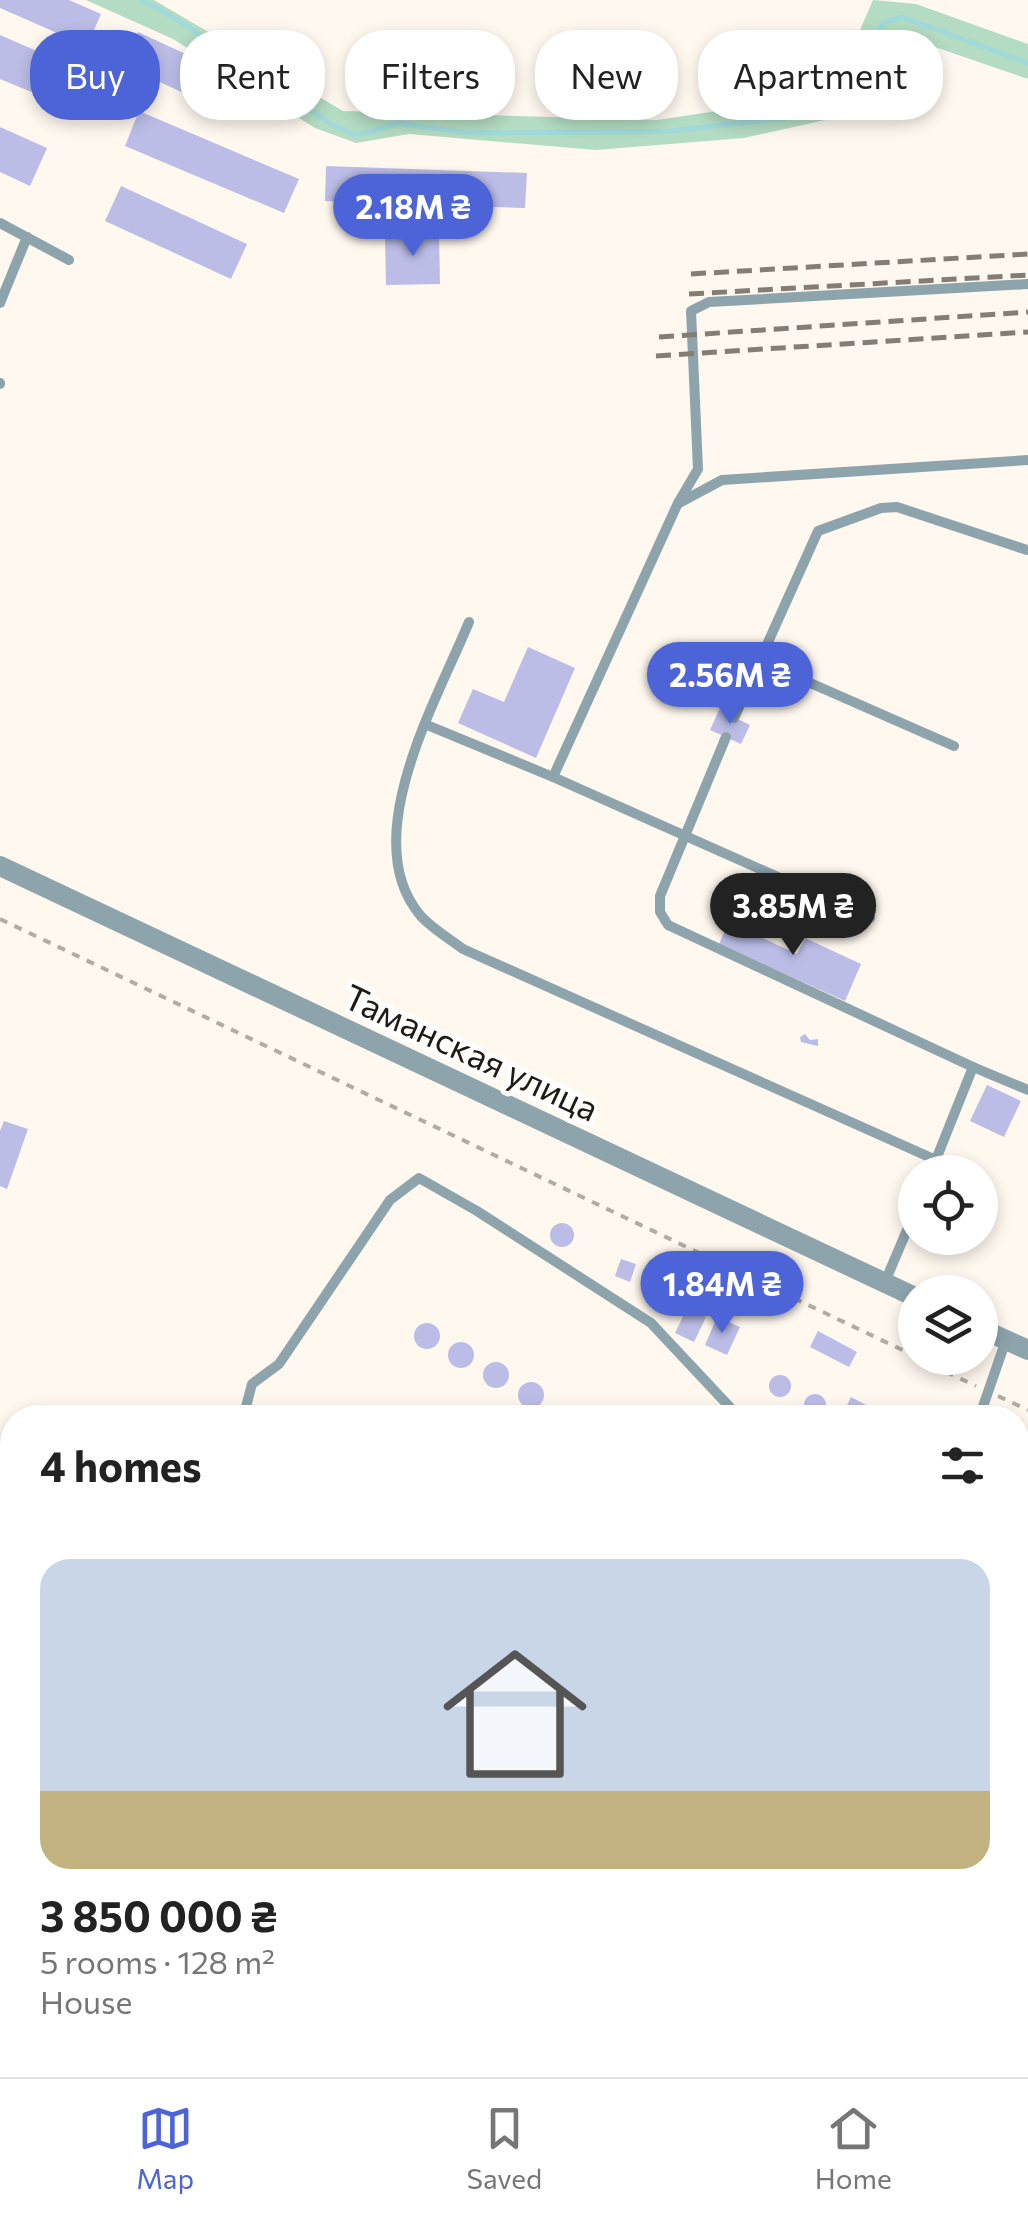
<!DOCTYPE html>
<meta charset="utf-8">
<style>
body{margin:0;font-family:Commissioner,sans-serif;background:#f2f2f2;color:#222;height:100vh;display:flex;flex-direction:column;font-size:38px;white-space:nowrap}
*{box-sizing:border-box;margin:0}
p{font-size:32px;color:#767676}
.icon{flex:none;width:55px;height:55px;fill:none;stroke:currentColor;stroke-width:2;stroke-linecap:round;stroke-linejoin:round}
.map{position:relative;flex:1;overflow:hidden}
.drawer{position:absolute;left:0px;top:1405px;width:1030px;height:672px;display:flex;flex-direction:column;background:#fff;border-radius:40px 40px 0 0;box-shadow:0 5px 15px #0003}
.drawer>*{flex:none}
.hud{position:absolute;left:30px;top:30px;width:970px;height:90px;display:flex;gap:20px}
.fabs{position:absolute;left:898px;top:1155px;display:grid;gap:20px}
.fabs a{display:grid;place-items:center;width:100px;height:100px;border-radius:50%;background:#fff;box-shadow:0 5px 15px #0003;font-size:50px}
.price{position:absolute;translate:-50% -85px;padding:0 22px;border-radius:35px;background:#4d64d8;color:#fff;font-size:32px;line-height:65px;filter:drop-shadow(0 2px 5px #0008)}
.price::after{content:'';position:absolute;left:50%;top:60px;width:30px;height:22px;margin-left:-15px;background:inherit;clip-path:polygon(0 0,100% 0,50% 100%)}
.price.active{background:#222;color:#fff}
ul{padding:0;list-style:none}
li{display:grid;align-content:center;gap:20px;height:530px;padding:0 40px}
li+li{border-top:2px solid #e0e0e0}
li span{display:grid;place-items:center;height:310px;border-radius:30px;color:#555}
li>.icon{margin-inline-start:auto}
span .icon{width:180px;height:180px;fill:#fffc;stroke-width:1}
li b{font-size:42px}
h2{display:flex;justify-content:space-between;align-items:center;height:120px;padding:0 40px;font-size:42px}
.pill{padding:0 35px;border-radius:40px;background:#fff;box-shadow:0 5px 15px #0003;font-size:35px;line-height:90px}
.pill.active{background:#4d64d8;color:#fff}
.tab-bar{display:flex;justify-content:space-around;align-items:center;height:140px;border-top:2px solid #e0e0e0;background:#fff;font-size:28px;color:#767676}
.tab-bar a{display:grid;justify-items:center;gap:5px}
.tab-bar .active{color:#4d64d8}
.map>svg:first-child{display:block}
.green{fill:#b4dcc2}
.water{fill:#9fd9da}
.pier{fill:#fef8ef}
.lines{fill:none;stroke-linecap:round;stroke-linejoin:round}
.stream{stroke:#9fd9da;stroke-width:5}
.building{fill:#bbbde7}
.path{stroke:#b1aba2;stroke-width:4;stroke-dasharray:8 8;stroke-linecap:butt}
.lane{stroke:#8ea4ac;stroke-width:10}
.street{stroke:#8ea4ac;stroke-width:20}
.rail{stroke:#837d74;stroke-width:5;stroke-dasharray:15 8;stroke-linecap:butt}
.labels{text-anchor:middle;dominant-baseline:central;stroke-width:10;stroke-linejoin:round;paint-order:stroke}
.street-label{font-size:35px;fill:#201a12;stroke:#fff}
</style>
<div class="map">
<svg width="1028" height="2077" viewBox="0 0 1028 2077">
<rect width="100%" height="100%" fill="#fef8ef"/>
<!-- green -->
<polygon class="green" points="86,0 154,0 343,111 657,120 832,94 873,0 916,4 1028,44 1028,79 891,32 848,115 744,138 596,150 409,134 356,143 315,128 173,39"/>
<!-- water -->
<polygon class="water" points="0,1494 12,1500 12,2065 534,2065 528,2077 0,2077"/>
<!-- pier -->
<polygon class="pier" points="0,1543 12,1549 12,1584 0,1577"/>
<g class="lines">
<!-- stream -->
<g class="stream">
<polyline points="142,0 178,20 332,125 353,134 362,134 396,123 469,133 624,132 671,131 826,113 843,107 851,97"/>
<polyline points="877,35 884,22 902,17 1028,63"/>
</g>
</g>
<!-- building -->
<g class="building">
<polygon points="0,0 69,0 101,14 87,46 0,8"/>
<polygon points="138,32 203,62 188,95 123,65"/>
<polygon points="0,35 78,69 63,105 0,79"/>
<polygon points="139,111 299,179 284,213 125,146"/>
<polygon points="0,127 47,148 30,186 0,172"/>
<polygon points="326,166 527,173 525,208 325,201"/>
<polygon points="121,186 247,244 231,279 105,221"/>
<polygon points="439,233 440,284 386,285 385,234"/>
<polygon points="528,647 575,668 536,758 458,723 473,689 504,702"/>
<polygon points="719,710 750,725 741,744 710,730"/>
<polygon points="737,903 752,909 743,929 797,954 805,938 861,964 845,1001 719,944"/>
<polygon points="805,1034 810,1040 818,1039 818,1046 801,1042 800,1037"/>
<polygon points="987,1085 1021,1101 1004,1137 970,1121"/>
<polygon points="4,1121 28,1129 7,1189 0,1186 0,1131"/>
<circle cx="562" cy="1235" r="12"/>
<polygon points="621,1259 636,1264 630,1282 615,1276"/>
<polygon points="687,1308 706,1317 694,1342 675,1333"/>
<polygon points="717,1317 740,1327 727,1355 705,1345"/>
<circle cx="427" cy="1336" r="13"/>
<polygon points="818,1331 857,1352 849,1367 810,1347"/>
<circle cx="461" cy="1355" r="13"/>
<circle cx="496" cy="1375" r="13"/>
<circle cx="780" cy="1386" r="11"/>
<circle cx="531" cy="1395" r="13"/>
<circle cx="815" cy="1405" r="11"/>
<polygon points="851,1397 891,1418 841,1418"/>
<polygon points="1028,1574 1028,1603 1018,1598"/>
<polygon points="1028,1920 1028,1971 1018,1962 1018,1930"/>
<polygon points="1028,2013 1028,2060 1018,2044 1018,2026"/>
<polygon points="957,2065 984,2065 996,2077 945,2077"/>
</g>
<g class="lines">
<!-- path -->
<g class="path">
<polyline points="0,919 915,1356"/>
<polyline points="917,1358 976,1386"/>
<polyline points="998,1396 1028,1410"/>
</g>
<!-- lane -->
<g class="lane">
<polyline points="0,223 69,260"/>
<polyline points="0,303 27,237"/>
<polyline points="0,383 0,384"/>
<polyline points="679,503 722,480 1028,460"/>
<path d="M469,622C437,700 356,839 420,915C431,928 450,939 463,949L936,1160"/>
<polyline points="760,661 954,746"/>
<polyline points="734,718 818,531 881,508 897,507 1027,550"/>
<polyline points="427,725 553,777 870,918"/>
<polyline points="726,737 660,896 660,912 668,925 973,1067 931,1172"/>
<polyline points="553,777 678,503 698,469 691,311 709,302 1028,284"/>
<polyline points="973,1067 1028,1090"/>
<polyline points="885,1282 915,1211"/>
<polyline points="243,1418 252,1384 279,1364 390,1200 419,1178 477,1211 651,1323 740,1418"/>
<polyline points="979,1418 1006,1340"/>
<polyline points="0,1451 12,1451"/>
<polyline points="665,2077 672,2074 676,2065"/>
</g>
<!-- street -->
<g class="street">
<polyline points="0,866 915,1297"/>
<polyline points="980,1328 1028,1350"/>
</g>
<!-- rail -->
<g class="rail">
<polyline points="691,274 1028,254"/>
<polyline points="689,294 1028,275"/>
<polyline points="659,337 1028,312"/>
<polyline points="656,356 1028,332"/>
</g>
</g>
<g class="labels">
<!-- street labels -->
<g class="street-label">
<text transform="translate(472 1051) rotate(25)">Таманская улица</text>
</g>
</g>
</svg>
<div class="fabs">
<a><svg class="icon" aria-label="locate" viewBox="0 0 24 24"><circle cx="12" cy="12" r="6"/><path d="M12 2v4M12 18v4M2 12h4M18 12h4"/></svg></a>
<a><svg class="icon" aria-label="layers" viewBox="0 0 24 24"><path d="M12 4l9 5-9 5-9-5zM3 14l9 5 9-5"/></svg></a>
</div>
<b class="price" style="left:413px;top:259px">2.18M ₴</b>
<b class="price" style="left:730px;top:727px">2.56M ₴</b>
<b class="price active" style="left:793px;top:958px">3.85M ₴</b>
<b class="price" style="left:722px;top:1336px">1.84M ₴</b>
<div class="hud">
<a class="pill active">Buy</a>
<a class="pill">Rent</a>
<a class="pill">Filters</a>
<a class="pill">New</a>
<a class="pill">Apartment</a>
</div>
<section class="drawer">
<h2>4 homes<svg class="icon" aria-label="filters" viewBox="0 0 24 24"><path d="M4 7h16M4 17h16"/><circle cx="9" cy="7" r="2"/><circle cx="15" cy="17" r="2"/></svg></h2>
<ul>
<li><span style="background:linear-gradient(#c9d6e8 75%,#c2b280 0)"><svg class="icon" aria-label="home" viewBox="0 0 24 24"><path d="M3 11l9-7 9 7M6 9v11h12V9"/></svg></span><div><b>3 850 000 ₴</b><p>5 rooms · 128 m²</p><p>House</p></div></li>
</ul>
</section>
</div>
<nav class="tab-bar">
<a class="active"><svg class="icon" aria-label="map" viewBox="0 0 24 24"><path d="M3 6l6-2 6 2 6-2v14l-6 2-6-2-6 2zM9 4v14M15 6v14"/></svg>Map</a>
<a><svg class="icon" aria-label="saved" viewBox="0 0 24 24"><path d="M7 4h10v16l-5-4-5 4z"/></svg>Saved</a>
<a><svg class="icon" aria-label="home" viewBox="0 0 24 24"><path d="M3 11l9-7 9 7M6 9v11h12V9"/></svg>Home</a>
</nav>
